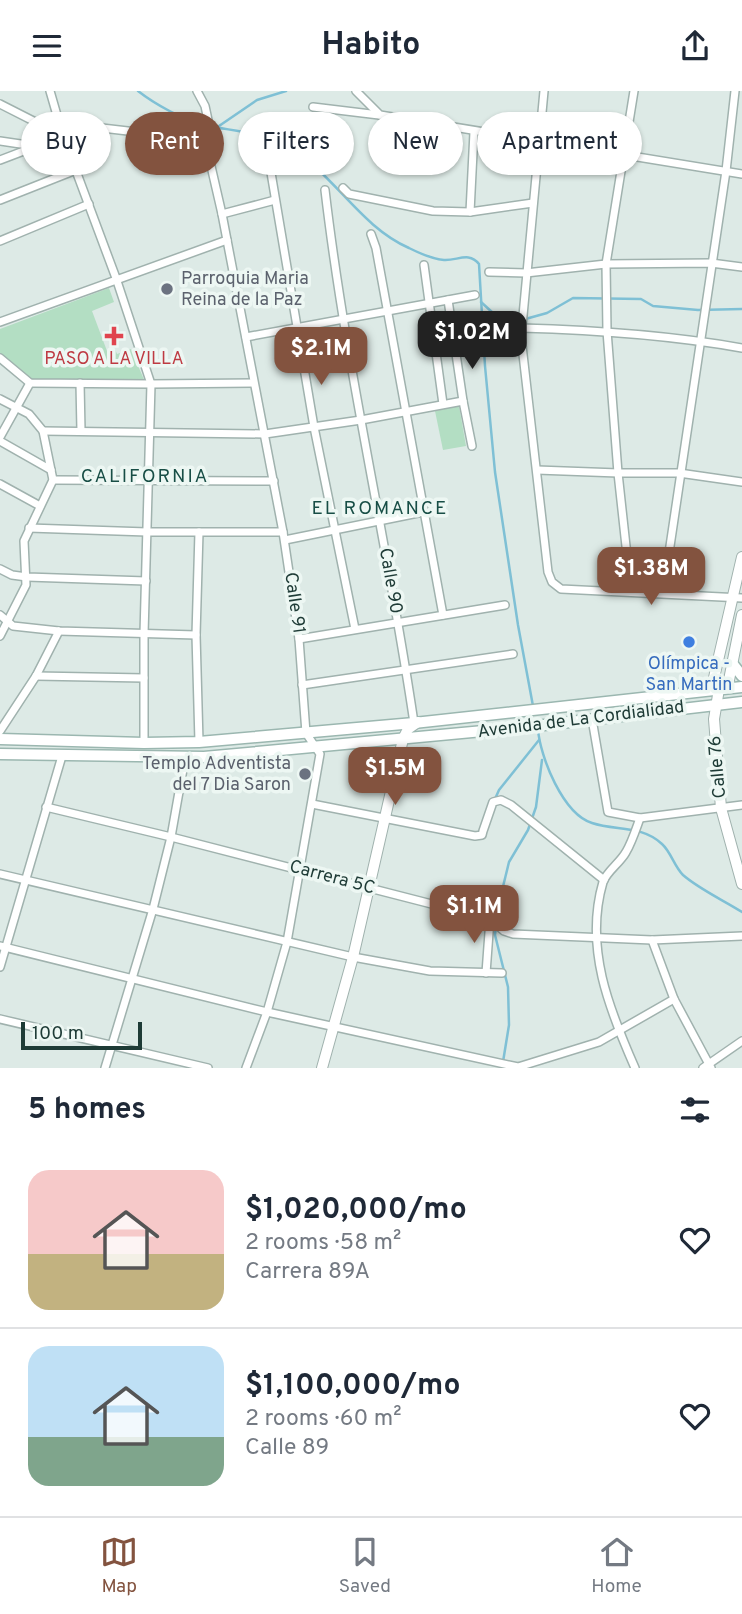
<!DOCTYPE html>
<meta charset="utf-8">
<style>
body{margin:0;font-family:Overpass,sans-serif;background:#f2f2f3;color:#1f2937;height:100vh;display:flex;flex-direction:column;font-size:26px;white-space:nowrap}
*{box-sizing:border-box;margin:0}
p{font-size:23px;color:#747a83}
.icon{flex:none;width:38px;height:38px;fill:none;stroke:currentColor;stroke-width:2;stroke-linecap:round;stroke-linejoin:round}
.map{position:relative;height:977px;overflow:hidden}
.panel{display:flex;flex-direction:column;background:#fff;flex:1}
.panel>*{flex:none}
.top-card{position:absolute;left:21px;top:21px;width:700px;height:63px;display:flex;gap:14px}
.scale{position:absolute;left:21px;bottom:18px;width:121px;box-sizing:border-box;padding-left:7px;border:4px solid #1e3b36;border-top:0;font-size:19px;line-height:24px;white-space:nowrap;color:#1e3b36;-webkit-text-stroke:5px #edf7f3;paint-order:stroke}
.price{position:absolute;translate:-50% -60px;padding:0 16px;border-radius:14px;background:#83533f;color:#fff;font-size:23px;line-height:46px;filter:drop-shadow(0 2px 4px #0008)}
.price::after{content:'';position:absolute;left:50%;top:42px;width:21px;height:16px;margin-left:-10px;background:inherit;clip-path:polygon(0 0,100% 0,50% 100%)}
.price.on{background:#222;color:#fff}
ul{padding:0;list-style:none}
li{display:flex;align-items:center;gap:21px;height:175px;padding:0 28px}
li+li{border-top:2px solid #e0e1e3}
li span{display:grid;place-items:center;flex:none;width:196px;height:140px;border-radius:21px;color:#555}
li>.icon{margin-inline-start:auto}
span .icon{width:84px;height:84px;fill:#fffc;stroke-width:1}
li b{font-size:30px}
h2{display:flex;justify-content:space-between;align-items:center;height:84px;padding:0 28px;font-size:30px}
.chip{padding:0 24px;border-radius:32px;background:#fff;box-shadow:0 2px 5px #0004;font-size:24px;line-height:63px}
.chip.on{background:#83533f;color:#fff}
header{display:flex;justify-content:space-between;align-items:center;height:91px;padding:0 28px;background:#fff;font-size:32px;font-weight:700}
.dock{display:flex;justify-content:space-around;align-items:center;height:98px;border-top:2px solid #e0e1e3;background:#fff;font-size:19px;color:#747a83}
.dock a{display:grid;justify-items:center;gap:4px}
.dock .on{color:#83533f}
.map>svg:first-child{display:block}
.green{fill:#b3dec3}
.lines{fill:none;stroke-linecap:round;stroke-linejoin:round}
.stream{stroke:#7fc0d5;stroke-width:2.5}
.minor-casing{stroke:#a0b2ae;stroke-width:10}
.tertiary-casing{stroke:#a0b2ae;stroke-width:12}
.secondary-casing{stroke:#9bb7b0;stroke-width:13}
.minor{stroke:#fff;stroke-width:7}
.tertiary{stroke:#fff;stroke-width:10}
.secondary{stroke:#fff;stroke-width:10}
.worship-dot{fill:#6b7280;stroke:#edf7f3;stroke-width:2.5}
.health-dot{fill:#e0444e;stroke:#edf7f3;stroke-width:2.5}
.shop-dot{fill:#3f7fe0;stroke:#edf7f3;stroke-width:2.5}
.labels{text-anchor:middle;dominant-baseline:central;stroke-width:7;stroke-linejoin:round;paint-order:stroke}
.worship-label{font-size:18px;fill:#5b616d;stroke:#edf7f3;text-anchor:start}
.health-label{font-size:18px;fill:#be3a42;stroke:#edf7f3}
.street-label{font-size:18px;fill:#1e3b36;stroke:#edf7f3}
.shop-label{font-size:18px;fill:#366cbe;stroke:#edf7f3}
.neighbourhood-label{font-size:19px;letter-spacing:2px;fill:#184e46;stroke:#edf7f3}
</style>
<header><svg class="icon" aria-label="menu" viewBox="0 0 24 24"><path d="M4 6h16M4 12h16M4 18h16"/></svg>Habito<svg class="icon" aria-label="share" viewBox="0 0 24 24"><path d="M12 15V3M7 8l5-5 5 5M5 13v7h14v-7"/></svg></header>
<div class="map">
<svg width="742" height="977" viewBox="0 0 742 977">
<rect width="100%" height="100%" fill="#ddeae6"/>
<!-- green -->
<g class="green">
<polygon points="109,197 114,211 92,220 107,260 115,258 117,263 131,258 145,291 31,288 0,262 0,238"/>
<polygon points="459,315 466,355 443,359 435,320"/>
</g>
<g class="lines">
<!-- stream -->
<g class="stream">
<path d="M138,0C156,14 182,28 204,34C231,40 263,41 287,55C333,81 359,135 409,157C419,162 433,168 444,169C457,170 469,160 479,173L485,275L495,381L518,534L533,615"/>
<polyline points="219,35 257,9 286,0"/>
<polyline points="481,211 493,222 511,232 547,222 573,207 641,208 653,215 698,219 742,218"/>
<path d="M538,638C540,666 563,723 592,732C616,740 642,734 662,753C671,761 674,775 683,784C699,798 723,809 742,821"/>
<polyline points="495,708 499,699 539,649"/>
<polyline points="502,977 509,934 508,896 495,844 498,816 509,771 528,739 536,716 542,669"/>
</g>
<defs>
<g id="minor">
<polyline points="50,0 63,45 116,187 151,293 144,543 144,652"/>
<polyline points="197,0 205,15 208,29 205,49 222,123 283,441 299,548 306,642 320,663 287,851 267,921 246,977"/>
<polyline points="356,0 380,24 742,83"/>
<polyline points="544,0 521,246 548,481 552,491 561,498 742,507"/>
<polyline points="0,13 63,45"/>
<polyline points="313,16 379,24"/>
<polyline points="0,50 34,55"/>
<polyline points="267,58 314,336 355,538"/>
<polyline points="0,69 63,45 102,37 205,49"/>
<polyline points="343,97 349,103 433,120 470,121 533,112"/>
<path d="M325,99C346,278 388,454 414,632"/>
<polyline points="0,109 76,79"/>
<polyline points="470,121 474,41"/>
<polyline points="222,123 275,109"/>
<polyline points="371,143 376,157 443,524"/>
<polyline points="0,150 89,113"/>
<polyline points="424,174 443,313"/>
<polyline points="489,181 526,182 606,173 711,172 742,176"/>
<polyline points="448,209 463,310 472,355"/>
<polyline points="0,231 227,149"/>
<path d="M521,237C596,239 669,244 742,257"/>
<polyline points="246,246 475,204"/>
<polyline points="0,267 30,292 151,293 253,292"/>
<polyline points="80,292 81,340"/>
<polyline points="0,308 29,323 43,340 53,389 24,450 26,494 0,545"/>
<polyline points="43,340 265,343 361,329 463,310"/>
<polyline points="0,346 30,292"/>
<polyline points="0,350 51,379"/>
<polyline points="537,379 618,382 679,382 742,391"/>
<polyline points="53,389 274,390"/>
<polyline points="0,393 40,415"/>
<polyline points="29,437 147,441 283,441"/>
<polyline points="285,449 423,421"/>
<polyline points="0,478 12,484 27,486 146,490"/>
<polyline points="631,501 618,382 607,240 606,173 634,0"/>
<polyline points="663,502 726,80 735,0"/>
<polyline points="0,524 13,535 59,540 196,544"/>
<polyline points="299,548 505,514"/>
<polyline points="36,585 144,587"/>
<polyline points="302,594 513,563"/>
<polyline points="592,628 608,721 640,727 742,714"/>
<polyline points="0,640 36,585 59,540"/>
<polyline points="199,651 196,544 199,441"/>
<polyline points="312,713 475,745 482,744 483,740 493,711 501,709 511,714 604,789"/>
<polyline points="46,716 171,746 490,828 504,840 513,843 652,849 742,845"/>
<polyline points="0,783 353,866 430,880 502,882"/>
<polyline points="652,849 674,908 711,977"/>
<polyline points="0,855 267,921 518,976 599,951 674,908"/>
<polyline points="0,876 62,665"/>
<polyline points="486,882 490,828"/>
<polyline points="0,928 208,977"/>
<polyline points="105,977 153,818 171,746 185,667"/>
<path d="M635,977C609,918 584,856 603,791C607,780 620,772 626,761C632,751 636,738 640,727"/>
<polyline points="703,977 742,950"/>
</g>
<g id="tertiary">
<polyline points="742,524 729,589 719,598 714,628 721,717 742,793"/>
<polyline points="719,598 713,591 742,466"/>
<polyline points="322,977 353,866 403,648 408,638 418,631"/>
</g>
<g id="secondary">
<polyline points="732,572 742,585"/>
<polyline points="0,648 144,652 199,651 414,632 742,596"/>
<polyline points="0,663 204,666 527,636 742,611"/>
</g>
</defs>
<!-- minor casing -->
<use href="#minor" class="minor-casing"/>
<!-- tertiary casing -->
<use href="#tertiary" class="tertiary-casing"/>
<!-- secondary casing -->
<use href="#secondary" class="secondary-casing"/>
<!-- minor -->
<use href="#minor" class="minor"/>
<!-- tertiary -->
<use href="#tertiary" class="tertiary"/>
<!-- secondary -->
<use href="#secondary" class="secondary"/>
</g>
<!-- markers -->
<g class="worship-dot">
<circle cx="167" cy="198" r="7"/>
<circle cx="305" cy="683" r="7"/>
</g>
<path class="health-dot" d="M110.5 234.5h7v7h7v7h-7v7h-7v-7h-7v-7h7z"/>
<circle class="shop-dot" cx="689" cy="551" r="7"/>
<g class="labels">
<!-- worship labels -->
<g class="worship-label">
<text x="181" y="188">Parroquia Maria<tspan x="181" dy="21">Reina de la Paz</tspan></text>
<text x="291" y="673" text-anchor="end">Templo Adventista<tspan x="291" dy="21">del 7 Dia Saron</tspan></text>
</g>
<!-- health labels -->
<g class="health-label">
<text x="114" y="268">PASO A LA VILLA</text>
</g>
<!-- street labels -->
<g class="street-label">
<text transform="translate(390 490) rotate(80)">Calle 90</text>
<text transform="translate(294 512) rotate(82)">Calle 91</text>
<text transform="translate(581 629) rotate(-7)">Avenida de La Cordialidad</text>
<text transform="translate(718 676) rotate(-95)">Calle 76</text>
<text transform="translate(332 787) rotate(15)">Carrera 5C</text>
</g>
<!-- shop labels -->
<g class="shop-label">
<text x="689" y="573">Olímpica -<tspan x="689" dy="21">San Martin</tspan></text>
</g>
<!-- neighbourhood labels -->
<g class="neighbourhood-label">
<text x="145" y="386">CALIFORNIA</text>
<text x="380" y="418">EL ROMANCE</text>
</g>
</g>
</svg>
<div class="scale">100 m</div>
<b class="price on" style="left:472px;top:280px">$1.02M</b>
<b class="price" style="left:321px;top:296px">$2.1M</b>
<b class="price" style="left:651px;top:516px">$1.38M</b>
<b class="price" style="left:395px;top:716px">$1.5M</b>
<b class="price" style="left:474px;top:854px">$1.1M</b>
<div class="top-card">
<a class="chip">Buy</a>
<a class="chip on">Rent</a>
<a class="chip">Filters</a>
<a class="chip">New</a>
<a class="chip">Apartment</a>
</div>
</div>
<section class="panel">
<h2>5 homes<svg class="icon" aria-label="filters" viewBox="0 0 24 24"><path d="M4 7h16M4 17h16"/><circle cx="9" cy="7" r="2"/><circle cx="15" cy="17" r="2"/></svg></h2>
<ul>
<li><span style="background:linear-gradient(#f6c9c9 60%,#c2b280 0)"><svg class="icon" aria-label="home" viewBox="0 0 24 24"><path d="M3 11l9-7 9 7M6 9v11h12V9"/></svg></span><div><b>$1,020,000/mo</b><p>2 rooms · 58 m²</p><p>Carrera 89A</p></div><svg class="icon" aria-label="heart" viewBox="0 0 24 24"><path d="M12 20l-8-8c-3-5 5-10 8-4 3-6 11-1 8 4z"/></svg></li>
<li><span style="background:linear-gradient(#bfe0f5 65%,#7fa58c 0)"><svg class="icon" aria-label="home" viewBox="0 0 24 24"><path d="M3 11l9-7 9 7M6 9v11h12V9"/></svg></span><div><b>$1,100,000/mo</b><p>2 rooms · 60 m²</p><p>Calle 89</p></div><svg class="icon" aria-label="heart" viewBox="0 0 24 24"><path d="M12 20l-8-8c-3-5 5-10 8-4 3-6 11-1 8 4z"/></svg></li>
</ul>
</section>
<nav class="dock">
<a class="on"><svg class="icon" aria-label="map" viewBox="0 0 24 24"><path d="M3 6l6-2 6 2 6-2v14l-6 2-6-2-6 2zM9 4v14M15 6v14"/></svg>Map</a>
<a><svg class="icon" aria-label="saved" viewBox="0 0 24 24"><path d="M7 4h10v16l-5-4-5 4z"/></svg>Saved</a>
<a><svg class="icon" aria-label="home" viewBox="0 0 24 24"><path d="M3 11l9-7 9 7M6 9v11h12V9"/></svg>Home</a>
</nav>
